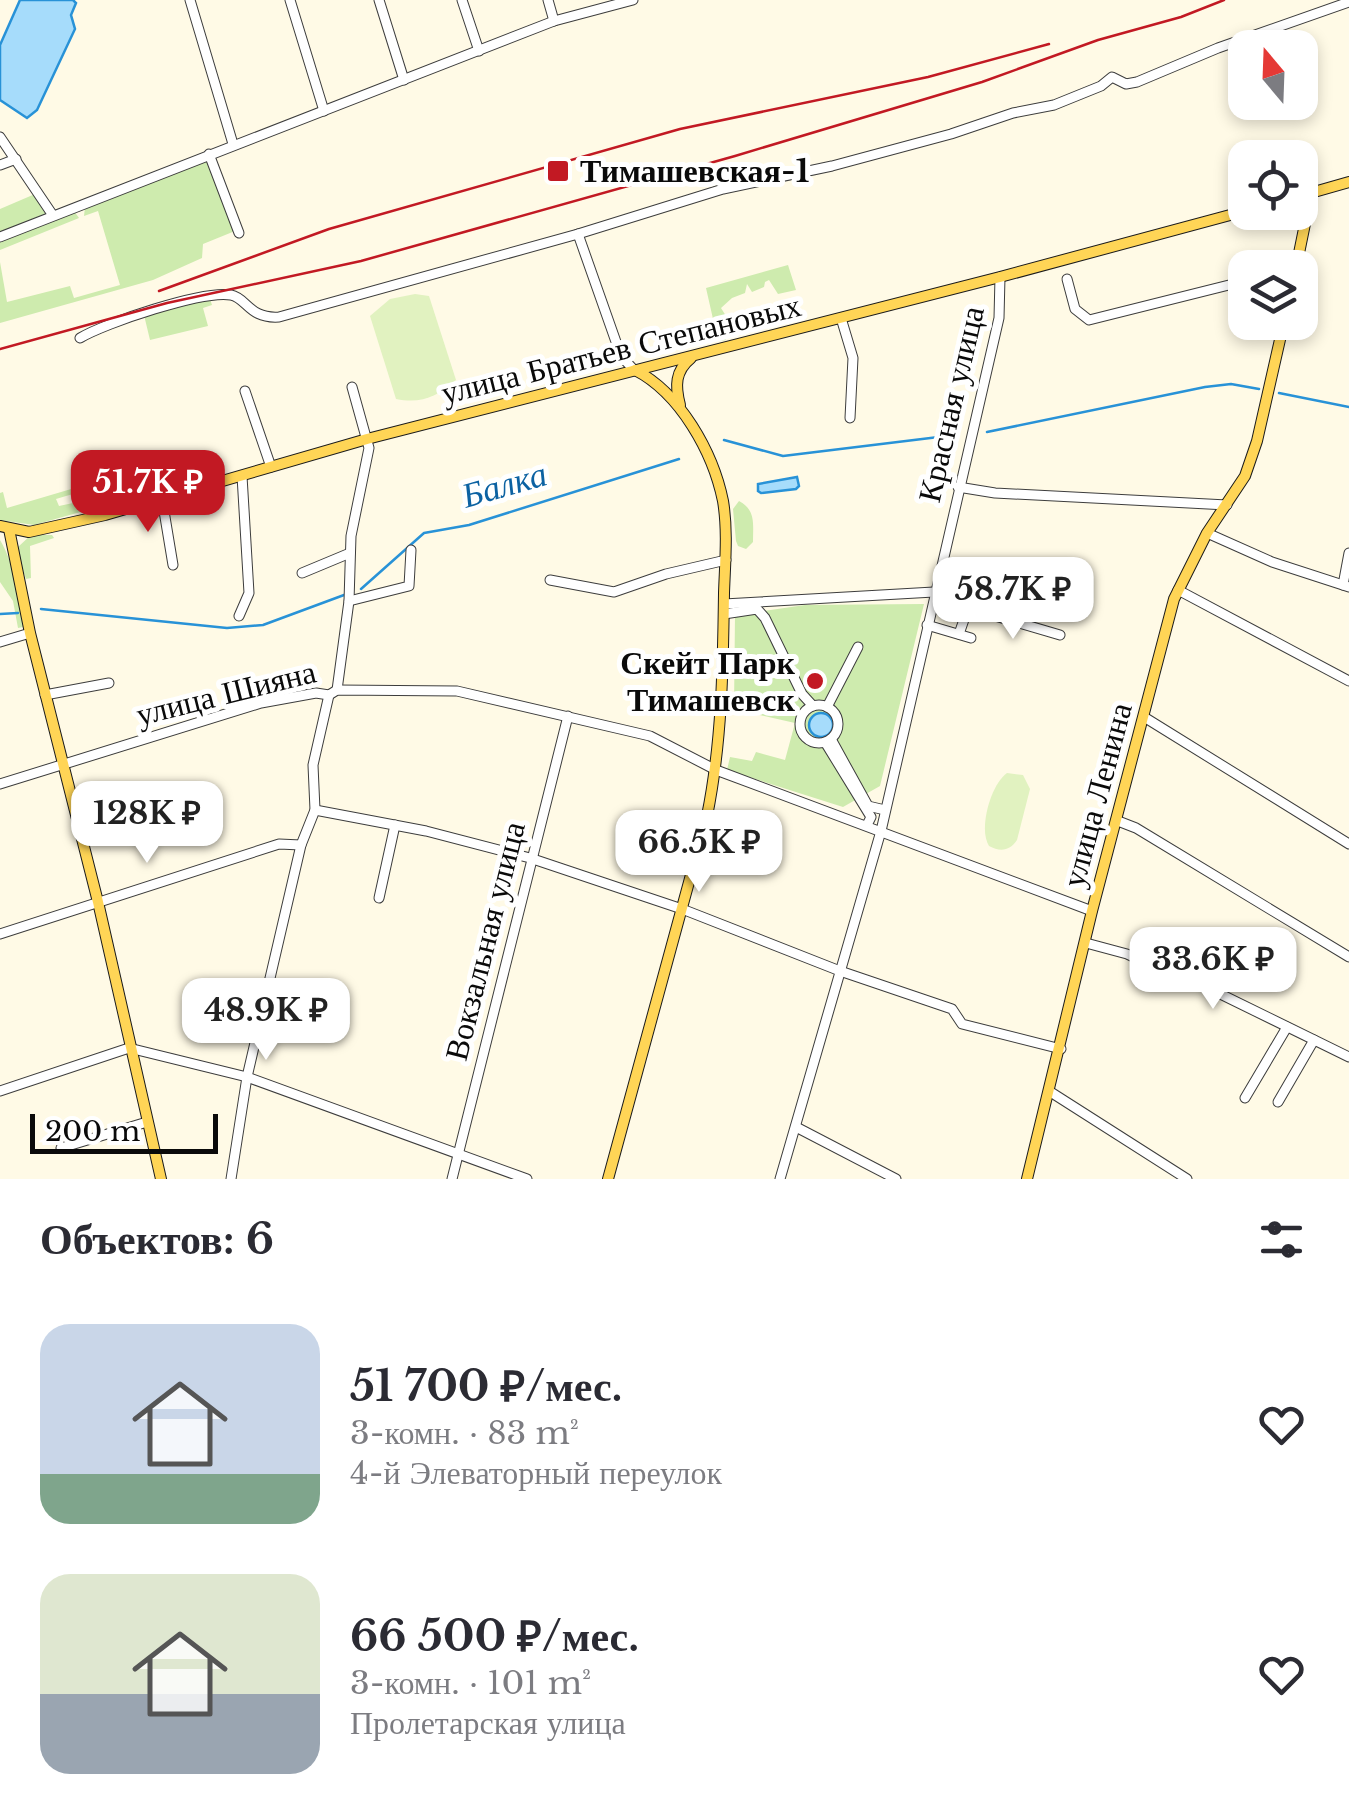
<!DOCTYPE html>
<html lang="ru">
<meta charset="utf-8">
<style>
body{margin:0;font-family:"Libre Baskerville",serif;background:#f2f2f3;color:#2b2b33;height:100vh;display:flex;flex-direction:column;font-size:38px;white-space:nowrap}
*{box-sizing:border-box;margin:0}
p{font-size:32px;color:#7c7c81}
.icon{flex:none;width:55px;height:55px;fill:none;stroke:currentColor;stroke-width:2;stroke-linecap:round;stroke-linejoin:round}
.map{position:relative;height:1179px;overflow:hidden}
.panel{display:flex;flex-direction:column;background:#fff;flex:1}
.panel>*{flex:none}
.needle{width:65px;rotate:341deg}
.tools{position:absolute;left:1228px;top:30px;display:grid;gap:20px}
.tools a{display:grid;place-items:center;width:90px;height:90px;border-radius:20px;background:#fff;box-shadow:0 5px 15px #0003;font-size:50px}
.scale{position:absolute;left:30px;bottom:25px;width:188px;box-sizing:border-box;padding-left:10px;border:5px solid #0a0a0a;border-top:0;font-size:28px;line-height:35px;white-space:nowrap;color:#0a0a0a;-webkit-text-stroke:8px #fff;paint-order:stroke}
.price{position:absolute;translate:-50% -85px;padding:0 22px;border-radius:20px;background:#fff;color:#222;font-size:32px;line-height:65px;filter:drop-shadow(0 2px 5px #0008)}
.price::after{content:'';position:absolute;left:50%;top:60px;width:30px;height:22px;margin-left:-15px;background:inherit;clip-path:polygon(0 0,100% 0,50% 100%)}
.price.on{background:#c21923;color:#fff}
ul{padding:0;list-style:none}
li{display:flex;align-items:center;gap:30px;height:250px;padding:0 40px}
li span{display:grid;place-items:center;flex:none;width:280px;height:200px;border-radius:30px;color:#555}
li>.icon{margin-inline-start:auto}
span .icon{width:120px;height:120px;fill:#fffc;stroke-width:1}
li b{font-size:42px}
h2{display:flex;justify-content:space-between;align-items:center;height:120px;padding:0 40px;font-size:42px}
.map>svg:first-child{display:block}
.green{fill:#ceebae}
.pitch{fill:#e1f2c0}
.water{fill:#a6dcfb;stroke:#2892d7;stroke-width:2.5}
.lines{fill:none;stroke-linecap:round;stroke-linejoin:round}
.stream{stroke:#2892d7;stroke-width:2.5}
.minor-casing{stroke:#3d3d3d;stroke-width:11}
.major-casing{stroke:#1b1b1b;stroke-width:12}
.minor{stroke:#fff;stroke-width:9}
.major{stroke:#ffd556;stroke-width:10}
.rail{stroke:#c21923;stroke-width:2.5}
.poi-dot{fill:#c21923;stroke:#fff;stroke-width:4}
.labels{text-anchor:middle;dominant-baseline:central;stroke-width:10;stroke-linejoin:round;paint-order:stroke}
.poi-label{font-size:32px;font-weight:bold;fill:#0a0a0a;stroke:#fff;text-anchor:start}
.street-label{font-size:32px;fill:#0a0a0a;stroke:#fff}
.water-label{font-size:35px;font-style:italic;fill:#0c62a2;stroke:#fff}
</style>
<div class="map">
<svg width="1349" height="1179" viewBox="0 0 1349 1179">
<rect width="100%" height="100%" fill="#fffae6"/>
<!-- green -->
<g class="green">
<polygon points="204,161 208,161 235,231 203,244 202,258 153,280 0,323 0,262 7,302 70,286 74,298 120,285 98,211 84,216 85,207"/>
<polygon points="35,194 47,213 0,232 0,209"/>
<polygon points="74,211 79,218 0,250 0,239"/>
<polygon points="788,265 796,290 778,294 769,280 765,282 764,287 752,292 747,284 745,293 732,298 721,308 726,316 726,340 718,341 706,288"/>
<polygon points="210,299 212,305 203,308 208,326 150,340 144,315"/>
<polygon points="132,471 133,476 56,499 59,506 73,503 72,497 109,487 119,498 133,494 134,497 34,525 0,520 0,493 3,492 7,508"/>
<path d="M739,501C756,510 753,524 753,542L746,549L738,546L736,541L733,509Z"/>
<polygon points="52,535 54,538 30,546 31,578 26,579 18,557 18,547 31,535"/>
<path d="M0,540C15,565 20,599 23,627L18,628L13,601L0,582Z"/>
<polygon points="924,604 880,786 843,807 727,770 730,757 752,761 756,752 785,760 795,723 734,709 735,615 805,605"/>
</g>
<!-- pitch -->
<g class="pitch">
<path d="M415,294L429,296L456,380C437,397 421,404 396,399L370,316L390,299Z"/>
<path d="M1007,773L1023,775L1030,789L1017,840C1010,851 1000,852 989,846C978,829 991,784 1007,773Z"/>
</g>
<!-- water -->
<g class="water">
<polygon points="20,0 73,0 76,3 71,15 75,29 37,110 27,118 0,100 0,45"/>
<polygon points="797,477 799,486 796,489 761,493 758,491 758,484"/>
<circle cx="821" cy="725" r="12"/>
</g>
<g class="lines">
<!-- stream -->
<g class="stream">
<polyline points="1279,393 1349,407"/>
<polyline points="987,432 1205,387 1231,384 1259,389"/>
<polyline points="724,440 783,456 955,435"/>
<polyline points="361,589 424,533 469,525 679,459"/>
<polyline points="41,609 227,628 263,625 344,595"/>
<polyline points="0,614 18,613"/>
</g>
<defs>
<g id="minor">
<polyline points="190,0 233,144"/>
<polyline points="290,0 324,111"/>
<polyline points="379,0 404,80"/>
<polyline points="462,0 479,51"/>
<polyline points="548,0 554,21"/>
<polyline points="0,137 52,214"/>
<polyline points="209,154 239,233"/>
<polyline points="0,165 16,159"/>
<polyline points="578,234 621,356 634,370"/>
<polyline points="0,237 554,21 633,0"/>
<polyline points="1067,279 1075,309 1089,320 1245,281"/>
<polyline points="841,318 853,358 850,418"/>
<path d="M80,338C105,323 203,290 231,295C247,298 249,319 279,317L578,234L723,189L832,166L951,134L1013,113L1054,105L1101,86L1112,77L1126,84L1137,82L1218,48L1349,2"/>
<polyline points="245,391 271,467"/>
<polyline points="958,487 995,493 1227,505"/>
<polyline points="162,499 173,565"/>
<polyline points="1207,533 1272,562 1349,587"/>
<polyline points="302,573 350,553"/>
<polyline points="550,580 614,592 666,574 726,560"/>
<polyline points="1343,585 1349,553"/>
<polyline points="1178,590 1349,681"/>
<polyline points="349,601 409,586 411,550"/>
<polyline points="724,604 934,592"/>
<polyline points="724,614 757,609 765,618 802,694 813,706"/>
<polyline points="239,616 249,593 242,476"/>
<polyline points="927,625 971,638"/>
<polyline points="959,634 968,608 1060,635"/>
<polyline points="0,642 30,633"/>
<polyline points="337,690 349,601 351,536 369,448 352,387"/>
<polyline points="45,695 109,683"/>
<circle cx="819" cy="724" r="19"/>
<polyline points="827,707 858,647"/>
<polyline points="1144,717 1349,844"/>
<polyline points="831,739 868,806 885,810"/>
<polyline points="825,742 871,817 867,825"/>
<polyline points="0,784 261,703 316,693 329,695 337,690 457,691 650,736 716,770 1092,911"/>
<polyline points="315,810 426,831 530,858 682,909 840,971 952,1009 962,1024 1061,1049"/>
<polyline points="1118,821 1136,828 1349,957"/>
<polyline points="379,898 395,825"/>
<polyline points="0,934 279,844 301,845"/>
<polyline points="1086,943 1127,954 1180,979 1204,986 1349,1057"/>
<polyline points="0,1091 129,1048 247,1077 527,1179"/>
<polyline points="1049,1091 1187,1179"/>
<polyline points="1245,1098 1287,1027"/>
<polyline points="1278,1102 1314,1040"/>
<polyline points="796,1127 896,1179"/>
<polyline points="61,1148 147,1122"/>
<polyline points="231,1179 247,1077 301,845 315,810 313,765 329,695"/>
<polyline points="452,1179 568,716"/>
<polyline points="780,1179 881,831 999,318 1000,277"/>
</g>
<g id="major">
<polyline points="1300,196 1349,182"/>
<polyline points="1296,268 1308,209 1304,195"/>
<path d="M680,405C675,386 675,371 691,358"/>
<polyline points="0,526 29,532 105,515 367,439 1000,277 1245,211"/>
<polyline points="9,529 30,633 98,902 161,1179"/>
<path d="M608,1179L707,816C722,742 723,668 724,593C725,563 728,531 723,501C713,452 680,393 635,370"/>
<polyline points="1027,1179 1092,911 1174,599 1207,533 1245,476 1257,441 1284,322"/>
</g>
</defs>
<!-- minor casing -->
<use href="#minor" class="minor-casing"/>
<!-- major casing -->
<use href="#major" class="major-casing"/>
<!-- minor -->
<use href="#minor" class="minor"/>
<!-- major -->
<use href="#major" class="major"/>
<!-- rail -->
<g class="rail">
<polyline points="159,291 329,229 680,129 928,77 1049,44"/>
<polyline points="0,349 167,303 361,261 735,156 982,82 1098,40 1181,17 1224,0"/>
</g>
</g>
<!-- markers -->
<g class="poi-dot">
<rect x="546" y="159" width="24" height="24" rx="5"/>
<circle cx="815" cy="681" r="10"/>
</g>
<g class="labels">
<!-- poi labels -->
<g class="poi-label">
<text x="580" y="171">Тимашевская-1</text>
<text x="795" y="663" text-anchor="end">Скейт Парк<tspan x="795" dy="37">Тимашевск</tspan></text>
</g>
<!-- street labels -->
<g class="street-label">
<text transform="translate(621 349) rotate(-14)">улица Братьев Степановых</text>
<text transform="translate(951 404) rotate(-77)">Красная улица</text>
<text transform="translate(226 693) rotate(-14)">улица Шияна</text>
<text transform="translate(1097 795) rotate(-75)">улица Ленина</text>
<text transform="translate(485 941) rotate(-76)">Вокзальная улица</text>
</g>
<!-- water labels -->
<g class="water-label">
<text transform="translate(504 484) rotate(-16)">Балка</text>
</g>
</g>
</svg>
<div class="tools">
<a><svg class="needle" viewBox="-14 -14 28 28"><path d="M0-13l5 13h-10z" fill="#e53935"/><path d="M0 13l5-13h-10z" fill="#7c7c81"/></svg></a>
<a><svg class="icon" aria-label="locate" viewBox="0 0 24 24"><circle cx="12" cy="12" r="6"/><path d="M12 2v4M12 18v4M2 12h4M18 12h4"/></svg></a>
<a><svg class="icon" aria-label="layers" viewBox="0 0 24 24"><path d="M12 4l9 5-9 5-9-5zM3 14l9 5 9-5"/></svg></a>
</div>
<div class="scale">200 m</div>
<b class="price on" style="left:148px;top:535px">51.7K ₽</b>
<b class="price" style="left:1013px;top:642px">58.7K ₽</b>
<b class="price" style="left:147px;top:866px">128K ₽</b>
<b class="price" style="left:699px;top:895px">66.5K ₽</b>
<b class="price" style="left:1213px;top:1012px">33.6K ₽</b>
<b class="price" style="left:266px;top:1063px">48.9K ₽</b>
</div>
<section class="panel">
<h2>Объектов: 6<svg class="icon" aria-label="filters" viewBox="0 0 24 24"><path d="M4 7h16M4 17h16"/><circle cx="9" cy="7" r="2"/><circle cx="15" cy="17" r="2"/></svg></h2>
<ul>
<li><span style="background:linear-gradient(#c9d6e8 75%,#7fa58c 0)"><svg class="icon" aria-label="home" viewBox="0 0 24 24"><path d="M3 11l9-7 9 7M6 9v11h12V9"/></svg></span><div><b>51 700 ₽/мес.</b><p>3-комн. · 83 m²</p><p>4-й Элеваторный переулок</p></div><svg class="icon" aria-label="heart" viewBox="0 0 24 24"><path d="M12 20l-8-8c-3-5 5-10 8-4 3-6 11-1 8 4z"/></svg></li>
<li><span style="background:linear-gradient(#dfe7d0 60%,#9aa5b1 0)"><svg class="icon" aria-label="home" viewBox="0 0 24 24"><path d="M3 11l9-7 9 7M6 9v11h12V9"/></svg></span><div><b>66 500 ₽/мес.</b><p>3-комн. · 101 m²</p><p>Пролетарская улица</p></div><svg class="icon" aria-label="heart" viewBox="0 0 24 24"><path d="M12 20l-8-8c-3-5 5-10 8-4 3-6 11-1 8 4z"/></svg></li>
</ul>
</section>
